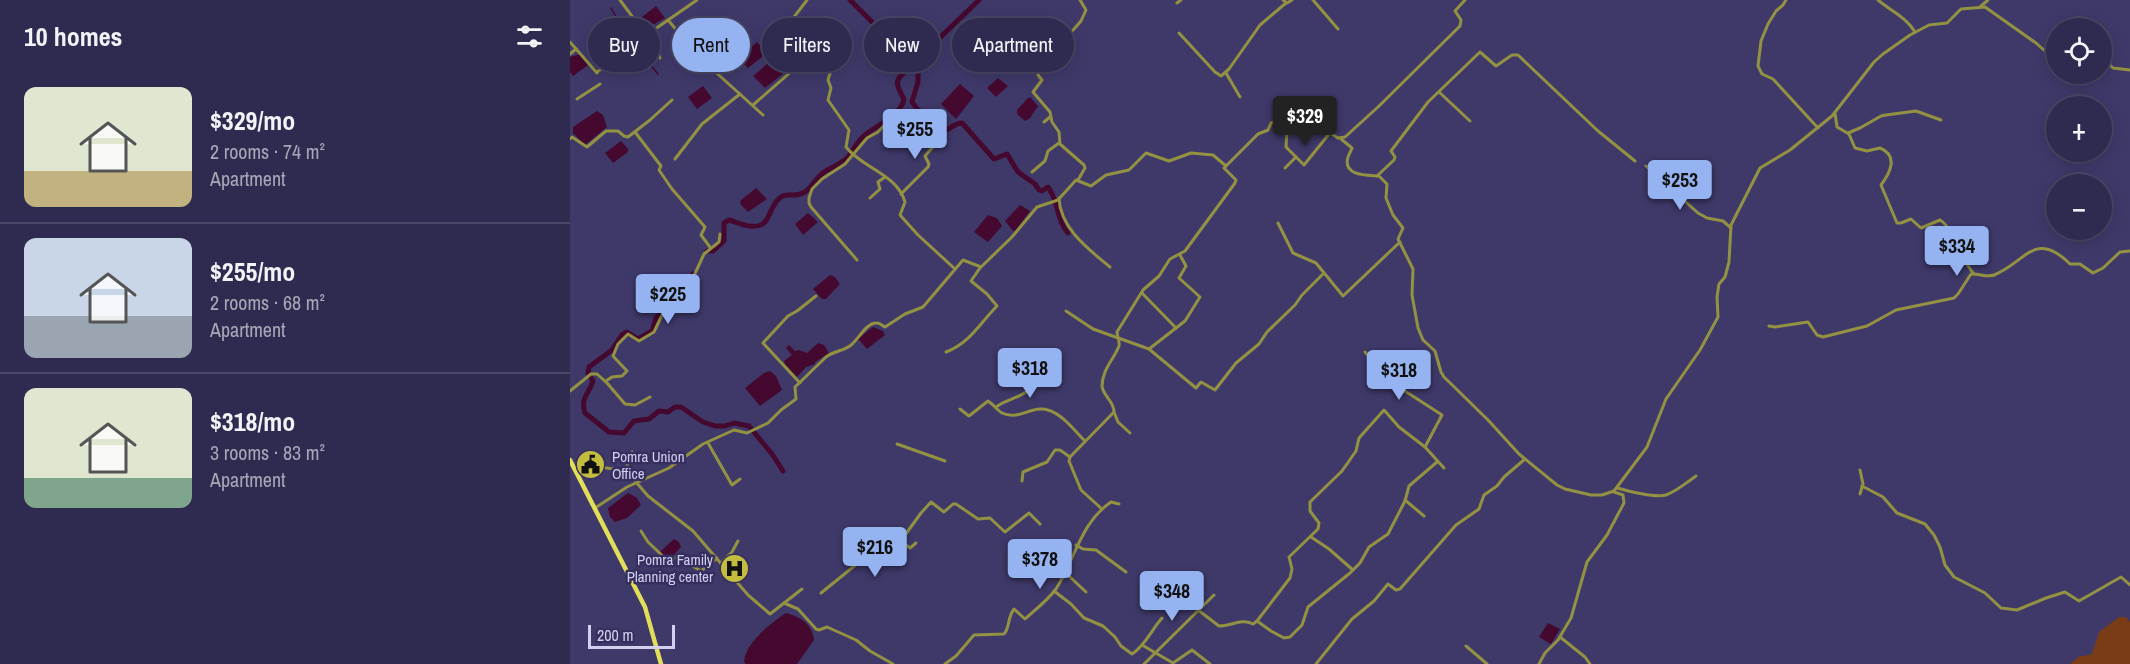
<!DOCTYPE html>
<meta charset="utf-8">
<style>
body{margin:0;font-family:"Archivo Narrow",sans-serif;background:#373357;color:#f1f3f6;height:100vh;display:flex;flex-direction:column;font-size:22px;white-space:nowrap}
*{box-sizing:border-box;margin:0}
p{font-size:20px;color:#a7a7b7}
.icon{flex:none;width:33px;height:33px;fill:none;stroke:currentColor;stroke-width:2;stroke-linecap:round;stroke-linejoin:round}
.map{position:relative;flex:1;overflow:hidden}
.details{display:flex;flex-direction:column;background:#2f2b50;width:570px}
.details>*{flex:none}
.top-card{position:absolute;left:18px;top:18px;width:570px;height:54px;display:flex;gap:12px}
.buttons{position:absolute;left:1476px;top:18px;display:grid;gap:12px}
.buttons a{display:grid;place-items:center;width:66px;height:66px;border-radius:50%;background:#2f2b50;box-shadow:0 3px 15px #0003,0 0 0 2px #4a4767;font-size:30px}
.scale{position:absolute;left:18px;bottom:15px;width:87px;box-sizing:border-box;padding-left:6px;border:3px solid #d2d0ee;border-top:0;font-size:16px;line-height:21px;white-space:nowrap;color:#d2d0ee;-webkit-text-stroke:4px #352e5f;paint-order:stroke}
.price{position:absolute;translate:-50% -51px;padding:0 14px;border-radius:6px;background:#95b2f1;color:#111;font-size:20px;line-height:39px;filter:drop-shadow(0 2px 3px #0008)}
.price::after{content:'';position:absolute;left:50%;top:36px;width:18px;height:14px;margin-left:-9px;background:inherit;clip-path:polygon(0 0,100% 0,50% 100%)}
.price.selected{background:#222;color:#fff}
ul{padding:0;list-style:none}
li{display:flex;align-items:center;gap:18px;height:150px;padding:0 24px}
li+li{border-top:2px solid #4a4767}
li span{display:grid;place-items:center;flex:none;width:168px;height:120px;border-radius:12px;color:#555}
li>.icon{margin-inline-start:auto}
span .icon{width:72px;height:72px;fill:#fffc;stroke-width:1}
li b{font-size:26px}
h2{display:flex;justify-content:space-between;align-items:center;height:72px;padding:0 24px;font-size:26px}
.pill{padding:0 21px;border-radius:27px;background:#2f2b50;box-shadow:0 3px 15px #0003,0 0 0 2px #4a4767;font-size:21px;line-height:54px}
.pill.selected{background:#95b2f1;color:#111}
main{display:flex;flex:1;min-height:0}
.map>svg:first-child{display:block}
.green{fill:#7a3b17}
.water{fill:#45082e}
.lines{fill:none;stroke-linecap:round;stroke-linejoin:round}
.stream{stroke:#45082e;stroke-width:1.5}
.river{stroke:#45082e;stroke-width:5}
.minor{stroke:#939142;stroke-width:3}
.major{stroke:#e2de58;stroke-width:4.5}
.labels{text-anchor:middle;dominant-baseline:central;stroke-width:5;stroke-linejoin:round;paint-order:stroke}
.poi-label{font-size:15px;fill:#d2d0ee;stroke:#352e5f;text-anchor:start}
</style>
<main>
<section class="details">
<h2>10 homes<svg class="icon" aria-label="filters" viewBox="0 0 24 24"><path d="M4 7h16M4 17h16"/><circle cx="9" cy="7" r="2"/><circle cx="15" cy="17" r="2"/></svg></h2>
<ul>
<li><span style="background:linear-gradient(#dfe7d0 70%,#c2b280 0)"><svg class="icon" aria-label="home" viewBox="0 0 24 24"><path d="M3 11l9-7 9 7M6 9v11h12V9"/></svg></span><div><b>$329/mo</b><p>2 rooms · 74 m²</p><p>Apartment</p></div></li>
<li><span style="background:linear-gradient(#c9d6e8 65%,#9aa5b1 0)"><svg class="icon" aria-label="home" viewBox="0 0 24 24"><path d="M3 11l9-7 9 7M6 9v11h12V9"/></svg></span><div><b>$255/mo</b><p>2 rooms · 68 m²</p><p>Apartment</p></div></li>
<li><span style="background:linear-gradient(#dfe7d0 75%,#7fa58c 0)"><svg class="icon" aria-label="home" viewBox="0 0 24 24"><path d="M3 11l9-7 9 7M6 9v11h12V9"/></svg></span><div><b>$318/mo</b><p>3 rooms · 83 m²</p><p>Apartment</p></div></li>
</ul>
</section>
<div class="map">
<svg width="1560" height="664" viewBox="0 0 1560 664">
<rect width="100%" height="100%" fill="#3f396a"/>
<!-- green -->
<polygon class="green" points="1549,617 1556,617 1560,622 1560,664 1500,664 1508,657 1522,654 1529,632"/>
<!-- water -->
<g class="water">
<polygon points="86,6 95,18 79,27 72,17"/>
<polygon points="187,42 197,53 178,68 171,61 170,57"/>
<polygon points="10,54 18,65 3,76 0,72 0,57"/>
<polygon points="203,59 215,72 195,88 183,76"/>
<polygon points="428,78 438,86 426,97 417,88"/>
<polygon points="390,84 404,96 386,119 371,104"/>
<polygon points="133,86 142,98 127,109 118,97"/>
<polygon points="460,97 468,106 460,118 455,121 447,114 447,110 458,98"/>
<polygon points="27,111 33,115 37,127 15,145 3,133 3,127"/>
<polygon points="51,141 58,149 58,152 43,163 35,153"/>
<polygon points="186,188 197,199 178,212 171,205 170,201"/>
<polygon points="450,205 460,211 446,230 443,231 435,221"/>
<polygon points="238,213 248,222 233,235 225,224"/>
<polygon points="418,215 427,218 432,226 418,242 404,232"/>
<polygon points="260,275 265,277 270,284 256,299 252,299 243,289"/>
<polygon points="303,327 313,331 315,335 297,349 288,339"/>
<polygon points="248,343 254,345 259,353 245,362 245,364 236,367 227,377 215,364 214,361 222,355 216,348 219,345 225,351 229,350 237,353"/>
<polygon points="200,371 206,376 212,390 190,406 175,388 194,373"/>
<polygon points="58,493 67,498 71,505 57,518 45,522 40,517 38,508"/>
<polygon points="104,539 109,542 111,547 100,559 97,559 90,552"/>
<path d="M216,613C231,617 242,624 244,640L227,664H176L174,662C175,643 201,623 216,613Z"/>
<polygon points="978,623 990,629 981,644 969,637"/>
</g>
<g class="lines">
<!-- stream -->
<polyline class="stream" points="41,8 55,33 88,74"/>
<!-- river -->
<g class="river">
<path d="M409,0L353,54L348,65V82L342,102L348,110L358,115L360,127L363,131C382,133 381,123 392,123L424,159L437,154L448,172L465,184L469,190L472,191L478,187C489,201 486,220 498,233"/>
<path d="M137,251H143L154,241V223L159,220C169,223 180,229 191,225C200,222 201,201 213,196C220,193 225,198 235,192C242,187 246,178 254,172C262,167 271,164 278,157C284,150 287,141 295,135C307,125 331,116 334,99C322,78 327,81 342,64L340,52L329,42L316,41L311,38L308,35L303,23L280,0"/>
<path d="M123,274L115,284L111,294L101,300L98,308L86,318L82,331L68,339L57,332L52,335L42,350L19,367L18,373L23,381C19,394 10,398 15,413L39,432L54,433L64,421L79,419L89,411L98,412L105,407H111L133,422L145,426H155L164,423L179,426L202,454L213,471"/>
</g>
<!-- minor -->
<g class="minor">
<polyline points="50,0 87,50 90,58"/>
<path d="M237,0L224,17L244,43L261,70L258,80L261,88L258,100L279,130L276,147C292,168 327,174 335,202L330,215L348,235L385,269"/>
<polyline points="713,0 717,3 722,0"/>
<polyline points="743,0 768,29"/>
<polyline points="1216,0 1213,5 1206,11 1198,24 1191,41 1188,66 1192,74 1203,79 1248,128"/>
<path d="M1308,0C1321,11 1336,17 1345,32"/>
<polyline points="607,3 611,0"/>
<polyline points="1411,6 1418,0"/>
<polyline points="98,20 130,58 193,115"/>
<polyline points="609,33 645,72 651,76 659,69 690,25 716,3"/>
<polyline points="75,36 127,0"/>
<polyline points="0,42 27,73"/>
<polyline points="0,54 6,49"/>
<polyline points="1532,57 1543,68 1560,70"/>
<polyline points="27,72 45,59"/>
<polyline points="656,73 670,97"/>
<polyline points="869,92 900,121"/>
<polyline points="7,99 30,84"/>
<polyline points="183,105 247,49"/>
<path d="M1265,113L1267,127L1279,134L1285,148L1297,151L1310,148C1329,156 1320,173 1311,185L1327,223H1331L1341,219L1351,228L1370,220C1384,228 1391,260 1404,274"/>
<polyline points="474,122 480,117"/>
<polyline points="65,132 91,166 89,170 102,189 135,227 131,235 140,247"/>
<polyline points="717,132 716,147 734,165 759,134"/>
<polyline points="1278,133 1290,128 1311,116 1316,115 1346,111 1371,120"/>
<polyline points="0,139 2,137 17,147 36,131 48,131 54,136 58,137 80,120 102,100"/>
<path d="M771,139L782,148C781,151 779,154 778,157C772,177 800,175 809,176L817,184L816,198L823,215L833,228L828,239L843,269L842,295L848,328L853,340L865,351L871,372L874,377L918,420L949,454L987,485L995,489L1021,495H1032L1044,491L1077,447L1096,399L1130,350L1148,317L1147,297L1149,284L1155,277L1159,262L1161,225L1190,168L1220,150L1262,116L1304,62L1313,54L1340,35L1359,25L1377,23L1391,9L1415,7L1466,43L1486,61"/>
<polyline points="105,159 132,124 170,94"/>
<polyline points="1076,166 1128,213 1137,218 1153,221 1161,228"/>
<polyline points="715,168 726,157"/>
<polyline points="462,172 475,161 478,151 489,143"/>
<polyline points="807,176 824,160 825,157 821,151 858,102 910,52 926,66 942,55 948,55 1028,131 1065,161"/>
<polyline points="508,180 515,168 514,165 490,144 489,132 482,122 480,112 463,92 472,80 468,75 469,69 511,21 516,10 510,0"/>
<polyline points="331,194 358,167 359,164 355,156 370,139"/>
<polyline points="300,198 310,189 308,182 315,177"/>
<path d="M489,198C490,228 518,249 540,267"/>
<polyline points="708,223 723,253 746,263 773,296 830,242"/>
<polyline points="287,260 241,207 239,203 239,198 242,189 252,179 275,164 297,138 308,132 319,120"/>
<polyline points="572,293 606,328"/>
<polyline points="496,311 523,329 579,349 626,388 631,382 645,390 666,363 689,344 697,332 725,305 732,295 754,273"/>
<path d="M1199,326L1205,327L1238,322L1247,335L1253,337L1297,326L1326,310L1384,298L1388,294L1401,274C1409,273 1416,278 1424,275C1456,262 1465,229 1500,264H1510L1523,273L1533,268L1550,252L1560,251"/>
<polyline points="579,349 615,321 630,297 609,278 616,266 610,255"/>
<path d="M376,352C400,343 410,323 427,306L417,294L401,281L410,268"/>
<polyline points="795,352 821,382 872,415 855,447"/>
<polyline points="36,381 42,377 52,376 57,371 43,356 48,344 58,334 69,341 84,332 92,315 116,293 134,254 149,242 150,234"/>
<polyline points="230,383 193,343 218,316 227,311 246,296"/>
<polyline points="0,391 21,374 27,374 37,383 55,404 65,405 80,397"/>
<path d="M426,407C435,400 446,399 456,392"/>
<path d="M390,409L399,416L418,401C423,404 427,410 432,413C449,421 462,405 478,410C492,414 504,430 514,440"/>
<polyline points="544,412 548,422 560,433"/>
<polyline points="138,443 162,485 170,479"/>
<polyline points="327,444 375,461"/>
<polyline points="21,462 30,467 50,470 60,475 78,496 123,531 178,595 200,614 232,589"/>
<polyline points="1290,470 1293,484 1290,494"/>
<polyline points="55,472 62,452"/>
<polyline points="452,481 453,472 477,462 485,450 490,450 500,457"/>
<polyline points="1292,486 1313,497 1327,513 1355,524 1364,535 1370,547 1375,565 1384,577 1415,593 1431,608 1447,610 1476,598 1495,592 1509,601 1551,577 1560,585"/>
<path d="M1047,488C1058,491 1085,498 1096,495C1107,491 1116,483 1126,476"/>
<polyline points="835,500 854,516"/>
<path d="M25,508L57,487L99,468L133,444L164,430L177,433L198,423L211,410L226,399L225,387L256,357C265,350 278,351 285,341C290,336 298,322 307,323C310,323 313,326 315,327L335,314L353,307L393,260L411,267L442,237L467,207L488,200L506,180L521,186L536,175L559,170L576,153L599,161L621,153L643,155L656,166L688,134L698,130L701,123L709,120L720,111L732,118L744,123L768,138L775,137L808,107L890,26L891,20L885,11L895,0"/>
<path d="M532,509L511,490L499,461L500,457L544,412C544,401 533,396 532,386C532,370 544,359 549,346C550,341 547,336 547,332L573,290L589,276L600,259L615,251L665,183L666,180L654,168L656,166"/>
<polyline points="71,531 78,542 99,562 107,557 131,571 147,558"/>
<polyline points="741,537 759,549 783,570"/>
<polyline points="330,542 351,513 361,502 374,512 383,504 386,504 408,519 420,518 435,532 459,513 470,524"/>
<polyline points="459,545 480,567 500,577 516,592"/>
<polyline points="506,545 513,549 526,550 556,572"/>
<polyline points="151,563 162,552 168,541"/>
<path d="M484,591L501,604L514,618L533,626L545,637L551,646L562,654C575,646 582,629 592,618"/>
<polyline points="251,593 293,559 304,568 331,541 340,548 346,543"/>
<polyline points="214,603 228,609 246,629 249,630 257,627 286,640 300,651 323,664"/>
<path d="M628,610L649,626C662,626 671,618 683,624L687,621L720,578L722,569L719,557L748,529L749,523L740,511V502L772,471L786,451L789,438L814,410L829,427L855,447L874,468"/>
<polyline points="687,621 701,631 714,638 720,637 732,625 738,607 780,573 790,563 799,547 818,534 835,501 839,486 867,462"/>
<polyline points="990,637 1015,657 1020,664"/>
<polyline points="572,645 603,663 622,650 640,664"/>
<polyline points="896,646 917,664"/>
<path d="M375,664L386,656L404,635L434,634C440,628 437,618 444,609L455,619C465,610 478,600 486,589C505,560 510,523 541,502L549,504"/>
<polyline points="574,664 644,595"/>
<polyline points="746,664 782,619 804,601 818,584 826,590 830,589 886,525 909,509 914,495 927,486 934,477 955,459"/>
<polyline points="969,664 975,653 988,640 1001,618 1017,562 1037,535 1054,503 1053,495 1044,492"/>
</g>
<!-- major -->
<polyline class="major" points="0,460 75,607 91,664"/>
</g>
<!-- icons -->
<defs>
<symbol id="civic-disc" viewBox="-11 -11 22 22"><circle r="9.5" fill="#c2bd3f" stroke="#352e5f"/><path d="M-.6-6.5H3V-4.5H.6V-3L4-1V1h2V6H-6V1h2V-1L-.6-3ZM-1.2 2.5V6h2.4V2.5Z" fill="#111"/></symbol>
<symbol id="hospital-disc" viewBox="-11 -11 22 22"><circle r="9.5" fill="#c2bd3f" stroke="#352e5f"/><path d="M-5-5h3v3.5h4V-5h3V5h-3V1.5h-4V5h-3Z" fill="#111"/></symbol>
</defs>
<g fill-rule="evenodd">
<use href="#civic-disc" x="4" y="448" width="33" height="33"/>
<use href="#hospital-disc" x="148" y="552" width="33" height="33"/>
</g>
<g class="labels">
<!-- poi labels -->
<g class="poi-label">
<text x="42" y="456">Pomra Union<tspan x="42" dy="17">Office</tspan></text>
<text x="143" y="559" text-anchor="end">Pomra Family<tspan x="143" dy="17">Planning center</tspan></text>
</g>
</g>
</svg>
<div class="buttons">
<a><svg class="icon" aria-label="locate" viewBox="0 0 24 24"><circle cx="12" cy="12" r="6"/><path d="M12 2v4M12 18v4M2 12h4M18 12h4"/></svg></a>
<a>+</a>
<a>−</a>
</div>
<div class="scale">200 m</div>
<b class="price selected" style="left:735px;top:147px">$329</b>
<b class="price" style="left:345px;top:160px">$255</b>
<b class="price" style="left:1110px;top:211px">$253</b>
<b class="price" style="left:1387px;top:277px">$334</b>
<b class="price" style="left:98px;top:325px">$225</b>
<b class="price" style="left:460px;top:399px">$318</b>
<b class="price" style="left:829px;top:401px">$318</b>
<b class="price" style="left:305px;top:578px">$216</b>
<b class="price" style="left:470px;top:590px">$378</b>
<b class="price" style="left:602px;top:622px">$348</b>
<div class="top-card">
<a class="pill">Buy</a>
<a class="pill selected">Rent</a>
<a class="pill">Filters</a>
<a class="pill">New</a>
<a class="pill">Apartment</a>
</div>
</div>
</main>
